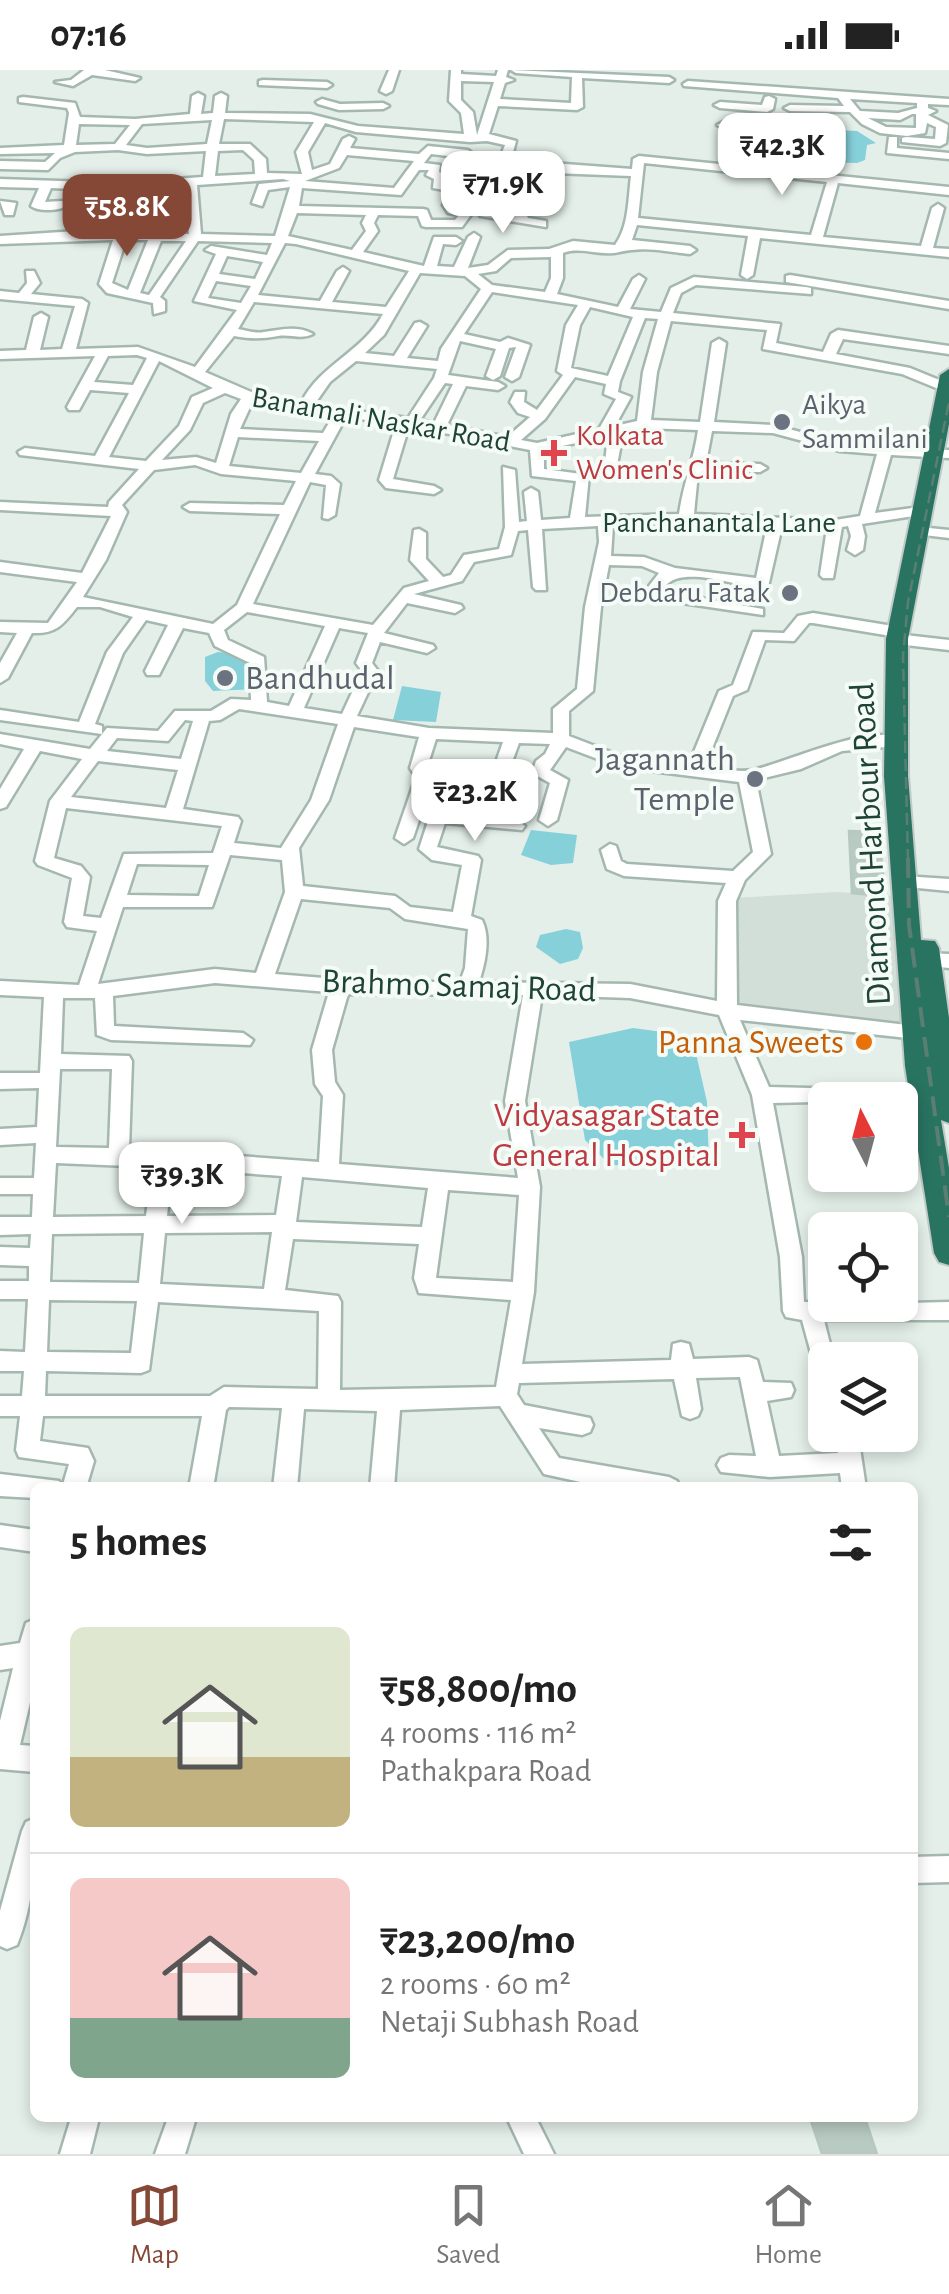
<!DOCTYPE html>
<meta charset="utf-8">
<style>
body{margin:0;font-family:"Alegreya Sans",sans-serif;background:#f2f2f2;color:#222;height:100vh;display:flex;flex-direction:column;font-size:38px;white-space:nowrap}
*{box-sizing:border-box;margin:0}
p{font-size:32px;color:#767676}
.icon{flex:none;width:55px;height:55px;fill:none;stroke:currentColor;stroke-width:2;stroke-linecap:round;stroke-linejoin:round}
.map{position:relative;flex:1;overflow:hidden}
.details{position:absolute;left:30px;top:1412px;width:888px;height:640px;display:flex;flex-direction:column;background:#fff;border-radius:15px;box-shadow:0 5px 15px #0003}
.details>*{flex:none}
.needle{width:65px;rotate:354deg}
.buttons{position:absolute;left:808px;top:1012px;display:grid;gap:20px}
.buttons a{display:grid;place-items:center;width:110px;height:110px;border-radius:15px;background:#fff;box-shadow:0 5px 15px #0003;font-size:50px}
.price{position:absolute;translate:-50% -85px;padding:0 22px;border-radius:20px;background:#fff;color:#222;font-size:32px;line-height:65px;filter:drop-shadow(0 2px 5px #0008)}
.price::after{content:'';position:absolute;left:50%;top:60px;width:30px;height:22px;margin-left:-15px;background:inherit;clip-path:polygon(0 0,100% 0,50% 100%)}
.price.current{background:#854837;color:#fff}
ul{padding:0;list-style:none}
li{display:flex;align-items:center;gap:30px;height:250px;padding:0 40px}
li+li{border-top:2px solid #e0e0e0}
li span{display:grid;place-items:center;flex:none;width:280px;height:200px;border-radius:15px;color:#555}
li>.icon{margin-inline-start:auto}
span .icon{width:120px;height:120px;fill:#fffc;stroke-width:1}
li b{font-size:42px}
h2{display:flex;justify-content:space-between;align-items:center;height:120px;padding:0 40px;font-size:42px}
.status{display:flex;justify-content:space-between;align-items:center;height:70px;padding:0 50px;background:#fff;direction:ltr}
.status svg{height:28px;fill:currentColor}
.dock{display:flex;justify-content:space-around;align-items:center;height:140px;border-top:2px solid #e0e0e0;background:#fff;font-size:28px;color:#767676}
.dock a{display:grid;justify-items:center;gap:5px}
.dock .current{color:#854837}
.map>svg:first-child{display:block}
.built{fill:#d1dfd8}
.water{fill:#86d0da}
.building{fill:#b8cac2;stroke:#b5c9c0;stroke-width:2.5}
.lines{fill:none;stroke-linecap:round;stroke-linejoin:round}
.minor-casing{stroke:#a5b8b0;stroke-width:5}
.highway-casing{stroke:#c1cac7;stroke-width:4}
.minor{fill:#fff;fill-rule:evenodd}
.highway{fill:#297361;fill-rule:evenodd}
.rail-far1{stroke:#5b7e73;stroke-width:2.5;stroke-dasharray:12 6;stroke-linecap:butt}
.rail{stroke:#5b7e73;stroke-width:4;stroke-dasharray:20 10;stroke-linecap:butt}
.worship-dot{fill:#6b7280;stroke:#f5fbf7;stroke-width:4}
.health-dot{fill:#e0444e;stroke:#f5fbf7;stroke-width:4}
.food-dot{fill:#e8710a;stroke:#f5fbf7;stroke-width:4}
.labels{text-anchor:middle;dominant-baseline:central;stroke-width:8;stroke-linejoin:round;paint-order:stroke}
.far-worship-label{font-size:30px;fill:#5b616d;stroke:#f5fbf7;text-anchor:start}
.far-street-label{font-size:30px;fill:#204338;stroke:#f5fbf7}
.far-health-label{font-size:30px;fill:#be3a42;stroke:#f5fbf7;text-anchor:start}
.worship-label{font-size:35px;fill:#5b616d;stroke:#f5fbf7;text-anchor:start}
.street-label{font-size:35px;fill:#204338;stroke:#f5fbf7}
.food-label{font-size:35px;fill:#c56008;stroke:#f5fbf7;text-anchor:end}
.health-label{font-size:35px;fill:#be3a42;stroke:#f5fbf7;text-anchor:end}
</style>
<div class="status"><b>07:16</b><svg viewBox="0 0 49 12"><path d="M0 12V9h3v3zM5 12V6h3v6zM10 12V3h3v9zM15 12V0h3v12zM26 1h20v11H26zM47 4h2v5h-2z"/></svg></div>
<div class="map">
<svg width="949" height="2084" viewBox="0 0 949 2084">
<rect width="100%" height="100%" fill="#e4efe9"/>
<!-- built -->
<polygon class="built" points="838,822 895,826 908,956 734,939 732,828"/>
<!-- water -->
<g class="water">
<polygon points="805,58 857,61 876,73 867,75 865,90 857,93 797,92 797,87 787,83 794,60"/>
<polygon points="218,582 248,585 258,619 213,621 205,611 205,587"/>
<polygon points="402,616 441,622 436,652 393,650"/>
<polygon points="531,760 577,765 573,793 551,795 521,785"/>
<polygon points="566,859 580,862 583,878 578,889 560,894 536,877 540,865"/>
<polygon points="633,958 670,963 695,979 707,1032 709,1098 610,1095 585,1070 569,972"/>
</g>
<!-- building -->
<g class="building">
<polygon points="849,761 879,762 885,826 852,823"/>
<polygon points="810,2048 865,2048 877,2084 822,2084"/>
</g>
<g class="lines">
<defs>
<g id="minor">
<polygon points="84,0 105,0 140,8 135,11 92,5 73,16 55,12 71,10"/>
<polygon points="389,0 399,0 392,21 386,24 380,21"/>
<path d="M451,0H461V4L496,6L498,0H508L506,7L514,10L505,13L500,29L571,33L572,7L516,3L511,0L669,7L674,10L669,13L582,8L583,37L577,40L498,36L489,64L516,71L511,90L632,99L633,89L639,86L949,117V125L838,113L823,167L921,176L932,138L938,134L944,138L933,178L949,179V187L760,168L753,205L747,209L741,205L748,166L637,155L632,170L690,176L696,180L690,184C663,181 644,176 619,182C601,187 582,176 563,183V208L557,224L618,237L633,209L639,205L645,209L630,239L661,242L671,218L694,207L806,217L811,218V224L696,215L681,223L673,243L780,254L776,273L823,282L831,264L838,260L949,276V284L843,269L836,284L910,298L949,314V321L946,322L902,304L763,279L767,260L671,251L657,302L651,350L700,352L712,273L719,269L726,273L714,352L774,355L841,373L946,380H949V388L891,385L875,443L920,437L927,441L920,445L862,454L865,466L863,480L855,485L847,480L851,466L848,456L842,457L833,508H823L820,505L827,458L782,456L765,530H755L754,517C731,514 682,496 665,516L672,523L763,539V545L662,530L649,516L659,503L642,496L609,495L601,537L593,621L569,641V666L621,686L689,694L719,621L733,615L753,562L784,563L798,546L813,543L899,557L905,559V565L949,570V580L897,574L891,572V566L813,553H809L794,571L765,570L747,620L733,626L705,696C720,698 738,703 753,700C786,693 878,649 904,671L896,676L842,681L801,699L756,710L771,784L745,810L736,831L737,935L924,957L927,962L924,967L917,969L740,950L769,1017L930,1021L933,1026L930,1031L900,1034V1030L773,1033L802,1187L804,1232H825V1235L949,1232V1250H824L834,1290H825V1308L817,1305L802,1250L786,1247L783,1241L780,1187L752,1025L719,945L630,928L542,925L525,1031L540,1117L534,1222L522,1294L671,1290L673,1274L681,1272L689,1274L693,1289L749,1287L757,1290L763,1312L791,1313L794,1320L791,1327L767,1331L779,1386L838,1383L836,1365H858L866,1418H842L840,1403L770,1407L721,1402L717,1395L721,1388L729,1385L756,1386L740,1307L696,1308L701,1339L698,1346L690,1349L682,1346L674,1309L519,1313L517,1324L524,1335L590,1348L593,1355L590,1362L582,1365L539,1358L559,1388L669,1407L677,1411L680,1418H608L544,1404L500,1336L400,1340L394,1418H370L377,1341L304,1339L297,1418H273L282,1338L229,1337L226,1340L213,1418H189L202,1346H43L40,1371L88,1378L94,1391L86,1418H62L69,1394L19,1387L16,1380L20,1346H0V1326H22L24,1301H0V1281L25,1282L28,1229H0V1211H29V1196L0,1195V1177L30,1178L31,1164L0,1165V1147H32L33,1124H0V1108H34L36,1073L0,1075V1059L37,1057L39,1018L0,1019V1003H40L44,927L0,925V911L79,915L97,861L67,857L64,852L72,808L38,795L35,791L50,731L82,689L40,681L6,737L0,739V719L24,679L0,674V664L90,679L107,658L158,661L175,641H211L231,629L251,630L250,593L215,576L209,563L183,558L159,605H147L145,601L168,555L146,550L123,583L95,654L102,656V664L0,650V640L79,652L107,582L133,547L100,537H77C63,555 56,564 32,563L8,608L0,613V593L17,563L0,562V552L48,553L77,512L0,502V492L82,503L111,446L0,440V432L108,437L109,432L139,399L20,385L18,382L25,378L95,386L129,323L90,320L79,340H69L67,337L95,286L0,289V281L26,280L34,247L41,243L48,247L40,280L62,279L75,236L0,229V221L19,223L27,213L26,201H34L40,213L31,224L82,229L88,233L76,279L138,277L195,297L237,240L194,231L216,184L205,180L211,176L267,185L272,173L198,171L160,227L165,231V241L154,244L153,233L107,223L99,214L113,170L0,174V166L77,161L189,164L185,116L119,121L51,118L45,132L62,131L68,135C60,141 39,142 31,136L39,118L0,117V109L119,113L203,107L206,81L147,84L118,80L75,82L60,88L48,100L0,99V91L45,92L55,83L0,84V78L64,75L69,43L67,38L19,32V28L23,27L75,33L80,47L135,49L190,44L192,26L198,23L204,26L201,44L213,43L215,26L221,23L227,26L225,43L310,44L358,56L464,64L461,43L449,31ZM461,11L494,12L477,65L473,42L461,30ZM224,49L314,52L296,82L302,104L267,103L266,89L250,74H219ZM212,50L207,74L147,78L126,75L142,54ZM325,53L356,62L470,72L487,71L505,75L500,88L473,84L468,80L428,76L419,84L350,78L355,69L349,66L343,69L330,94L312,100L308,82ZM79,54L130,55L115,74L76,75ZM243,80L254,90L255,104L215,106L218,81ZM431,84C455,86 472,91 498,95L489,118L444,113L447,106L439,102L440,95L424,93ZM347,85L414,91L394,118L305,111L339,98ZM644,93L827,112L811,165L638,148ZM509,96L553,103L631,106C628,129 629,156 615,175L573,171L549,179L508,180L488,195L468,198L480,167L474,163L468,167L454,197L437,196L443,174L456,175L462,171L456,167H434L424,196L363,182L378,161L374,153L378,145L418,146L422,156L426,157H462L473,142L456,137L461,123L487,125V140H480V146L546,157V151L528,148L526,144L499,141V121L546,127L552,123L502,114ZM419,100H429L426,105L434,109L433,118L450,121L443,135L448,143L459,145L455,150H431L427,140L423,139L299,136L302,118L401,125ZM283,109L290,111L259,114L252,133L262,136L268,120L290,117L275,166L201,164L197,115ZM297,143L366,145L362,153L366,161L352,180L288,166ZM126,170H148L128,220L112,213ZM161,171H186L149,225L140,223ZM285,173L296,174L409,201L386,237L332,232L349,201L343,197L337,201L320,231L258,225ZM227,186L263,192L255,209L219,204ZM551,187V208L545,222L492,215L478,204L496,201L511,188ZM420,203L465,206L481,219L441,279L438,291L407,288L427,256L420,252L415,253L394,286L365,283L384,265ZM216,211L251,216L241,233L208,228ZM492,222L578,235L566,255L557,301L563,305L537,340L524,332L525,322H515L510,332L518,343L530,347L507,367L447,355L466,316L498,320L505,316L498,312L448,305L460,271L496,279L486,306L493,310L500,306L509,278L516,277L505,307L512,311L519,307L530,275L508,268L500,272L464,264ZM254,232L383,244C363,282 320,294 301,333L265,328L205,302L234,266C251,269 262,269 278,266C291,264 301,270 313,264C297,255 280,260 264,262C256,264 245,260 238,259ZM590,237L633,247L608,306L571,298L580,255ZM645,248L658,249L643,302L637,351L615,356L631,327L618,322L620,311ZM137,285L147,288L133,315L94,312L108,286ZM159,291L213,318L192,327L179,356L146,391L109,387ZM356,291L437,299L434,308L408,348L314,335L330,312ZM575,307L606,314L604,324L616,329L599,359L537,373L521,370L545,349ZM445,313L453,314L434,353L420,350ZM225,323L241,329L231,344L216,393L196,387L162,390L190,360L203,333ZM252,333L263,336L333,346L323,363L240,359ZM346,347L396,354L379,410L386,418L434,424L441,420L434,416L393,409L409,356L530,380L532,406L576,411L570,448L541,450L538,422L531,418L524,422L527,451L519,452L515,400L503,397L505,457L499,479L464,485L451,505L443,507L426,489V463L419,459L414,460L410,490L429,511L404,518L373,555L253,534L310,412L326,415L323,448L328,449L335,445L340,414L331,406L315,404ZM644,358L698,360C694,390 683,414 679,444L585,447L589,405L544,399V380L608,366L605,392L617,395L623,363ZM712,361L773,363L840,381L877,384L860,446L835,450L694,444L697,413L702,401L760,402L767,398L760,394L706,393ZM238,367L319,371L301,403L229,396ZM195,395L221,404L296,411L284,435L190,433L183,437L190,441L280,444L237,535L213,554L83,527L106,490L127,442L122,435L154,400ZM686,452L767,456L756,508L675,498L644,487L611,486L613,455ZM598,456L599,472L585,537L577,619L553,639V663L429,658L357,646L378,601L372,593L380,572L427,583L435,578L433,575L384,563L407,533L455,543L463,538L461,535L414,524L462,511L474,492L511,485L518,461L528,460L533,517L536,520H546L542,459ZM247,542L325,556L289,636L267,632L264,587L228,570L224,560ZM339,558L368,563L356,593L362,601L342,644L304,638ZM239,639L338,654L311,730L281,778L234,773L241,751L238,747L183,739L209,651L220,650ZM185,650L193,651L181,689L107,681L117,668L168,671ZM354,657L419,667L410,698L416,707L395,768L404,774L413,768L434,706L427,697L436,669L503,672L496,692L442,708L419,779L432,790L462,795L453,842L410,837L395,826L303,816L299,778L329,730ZM519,673L550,674L545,684L536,691L532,703L550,713L539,750L548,756L557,750L568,710L550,700L566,677L619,697L739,712L753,782L733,801L627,794L621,791L616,776L610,774L601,780L607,799L624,806L726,813L718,831L717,931L630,914L479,912C485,894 491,868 482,850L471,846L481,790L478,786L437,777L445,753L522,760L525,756L516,750L448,741L455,716L509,700ZM98,691L178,700L166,738L71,727ZM66,738L222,756L213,783L124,784L101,848L83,846L90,807L81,796L54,788ZM230,785L282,790L285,822L256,903L215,899L98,914L123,837H212ZM137,794L209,795L199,826L127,825ZM301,829L390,838L405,849L468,859L465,898L460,912H373L275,904ZM215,913L329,922L312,980L315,1014L323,1026L319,1092L171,1081L163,1078L129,1079L132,991L129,986L61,984L63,928H95L97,965L111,970L250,975L253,970L243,963L114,956L113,926ZM348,924L523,925L505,1031L518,1108L339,1094L343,1025L335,1012L332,980ZM60,999H112L109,1078L56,1077ZM56,1093L152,1097L146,1146L53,1147ZM172,1098L282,1106L276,1145L167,1146ZM302,1107L428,1118L422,1157L296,1152ZM448,1120L519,1125L513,1212L436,1208ZM272,1162L264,1219L160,1214L165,1163ZM144,1163L139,1213L50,1212L52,1164ZM293,1169L419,1174L414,1208L419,1223L511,1230L496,1317L340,1320L341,1232L338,1226L285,1220ZM49,1230L137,1231L131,1283L47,1282ZM158,1232L319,1241L318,1319L224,1317L210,1326H45L46,1301L141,1303L149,1300Z"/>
<polygon points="263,10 327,12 332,15 327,18 259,15 259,11"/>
<path d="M688,11L949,29V35L928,34V38L936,41L928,45L948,55L946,73L940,76L902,72V68L906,67L935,69L936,57L927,53L925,63L907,66L880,63L862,54L850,42L790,41L784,38L790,35L844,36L838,28L684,16L683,14ZM850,29L917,33V38L898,43L860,41ZM912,44H916V58L886,57L868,48L900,50Z"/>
<polygon points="769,26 775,29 773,39 767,42 720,38 714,35 720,32 762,35 765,27"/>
<polygon points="322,29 340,34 383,33 389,36 383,39 339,40 318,34 316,32"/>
<polygon points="779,48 785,51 783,60 777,63 723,58 717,55 723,52 772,56 775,49"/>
<polygon points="889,67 897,67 897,78 949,83 949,89 887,83"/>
<polygon points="0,131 16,133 13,145 5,145"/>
<polygon points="790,205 949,231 949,239 786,212 786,206"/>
<polygon points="929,458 949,460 949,468 924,465 924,459"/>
<polygon points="903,806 949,809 949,821 897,816 894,812 897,808"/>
<polygon points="927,883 949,884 949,898 920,895 918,890"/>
<polygon points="0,1404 59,1411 62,1418 35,1418 35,1428 0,1426"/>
<polygon points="0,1455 35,1460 35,1482 0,1477"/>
<polygon points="35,1549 35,1611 20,1675 35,1676 35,1702 0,1699 0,1651 13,1598 0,1600 0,1576 20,1573 26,1553"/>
<path d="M35,1748C35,1792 34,1833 17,1875L7,1879L0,1876V1841L22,1761L26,1752Z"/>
<polygon points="949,1786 949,1812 912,1813 912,1787"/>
<polygon points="71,2048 99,2048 90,2084 60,2084"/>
<polygon points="168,2048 196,2048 185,2084 155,2084"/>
<polygon points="507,2048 536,2048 554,2084 524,2084"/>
</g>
<polygon id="highway" points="949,299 949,354 908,569 908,706 921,870 935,871 939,878 949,948 949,1053 941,1050 949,1098 949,1195 939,1192 934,1183 905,996 884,706 886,569 940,305"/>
</defs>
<!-- minor casing -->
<use href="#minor" class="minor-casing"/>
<!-- highway casing -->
<use href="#highway" class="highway-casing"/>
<!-- minor -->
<use href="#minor" class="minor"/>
<!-- highway -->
<use href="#highway" class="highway"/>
<!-- rail-far1 -->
<polyline class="rail-far1" points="908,791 903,586 908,532 949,332"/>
<!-- rail -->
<polyline class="rail" points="908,788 909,855 949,1147"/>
</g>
<!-- markers -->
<g class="worship-dot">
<circle cx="782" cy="352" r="10"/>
<circle cx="790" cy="523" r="10"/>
<circle cx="225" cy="608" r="10"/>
<circle cx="755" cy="709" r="10"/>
</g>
<g class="health-dot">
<path d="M549 368h10v10h10v10h-10v10h-10v-10h-10v-10h10z"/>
<path d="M737 1050h10v10h10v10h-10v10h-10v-10h-10v-10h10z"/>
</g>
<circle class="food-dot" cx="864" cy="972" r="10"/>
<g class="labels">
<!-- far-worship labels -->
<g class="far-worship-label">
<text x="802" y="335">Aikya<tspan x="802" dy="34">Sammilani</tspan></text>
<text x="770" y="523" text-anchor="end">Debdaru Fatak</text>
</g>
<!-- far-street labels -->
<g class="far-street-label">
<text transform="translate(381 350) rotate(10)">Banamali Naskar Road</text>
<text x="719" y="453">Panchanantala Lane</text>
</g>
<!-- far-health labels -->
<g class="far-health-label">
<text x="576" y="366">Kolkata<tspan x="576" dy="34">Women's Clinic</tspan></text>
</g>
<!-- worship labels -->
<g class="worship-label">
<text x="245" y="608">Bandhudal</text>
<text x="735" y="689" text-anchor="end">Jagannath<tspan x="735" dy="40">Temple</tspan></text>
</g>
<!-- street labels -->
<g class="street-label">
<text transform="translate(871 774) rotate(-93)">Diamond Harbour Road</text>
<text transform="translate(459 916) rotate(2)">Brahmo Samaj Road</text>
</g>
<!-- food labels -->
<g class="food-label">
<text x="844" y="972">Panna Sweets</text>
</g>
<!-- health labels -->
<g class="health-label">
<text x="720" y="1045">Vidyasagar State<tspan x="720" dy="40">General Hospital</tspan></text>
</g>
</g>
</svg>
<div class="buttons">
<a><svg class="needle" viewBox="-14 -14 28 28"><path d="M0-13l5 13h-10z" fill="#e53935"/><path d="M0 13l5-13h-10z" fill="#767676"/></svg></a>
<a><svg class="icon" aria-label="locate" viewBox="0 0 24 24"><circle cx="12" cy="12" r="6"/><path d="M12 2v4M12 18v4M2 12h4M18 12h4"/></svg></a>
<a><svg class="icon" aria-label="layers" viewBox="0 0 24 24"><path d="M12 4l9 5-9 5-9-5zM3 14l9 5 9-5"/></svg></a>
</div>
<b class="price" style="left:782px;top:128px">₹42.3K</b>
<b class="price" style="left:503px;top:166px">₹71.9K</b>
<b class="price current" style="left:127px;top:189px">₹58.8K</b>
<b class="price" style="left:475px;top:774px">₹23.2K</b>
<b class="price" style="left:182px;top:1157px">₹39.3K</b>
<section class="details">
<h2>5 homes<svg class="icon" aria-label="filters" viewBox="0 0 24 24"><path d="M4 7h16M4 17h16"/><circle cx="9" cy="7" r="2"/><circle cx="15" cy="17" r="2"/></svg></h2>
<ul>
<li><span style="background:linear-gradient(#dfe7d0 65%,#c2b280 0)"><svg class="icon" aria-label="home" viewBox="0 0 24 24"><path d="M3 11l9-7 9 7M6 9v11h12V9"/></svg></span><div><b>₹58,800/mo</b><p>4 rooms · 116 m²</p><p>Pathakpara Road</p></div></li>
<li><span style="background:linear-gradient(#f6c9c9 70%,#7fa58c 0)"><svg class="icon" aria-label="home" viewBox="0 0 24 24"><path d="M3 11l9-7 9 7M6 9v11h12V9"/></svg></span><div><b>₹23,200/mo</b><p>2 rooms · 60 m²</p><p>Netaji Subhash Road</p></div></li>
</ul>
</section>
</div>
<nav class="dock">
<a class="current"><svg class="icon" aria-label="map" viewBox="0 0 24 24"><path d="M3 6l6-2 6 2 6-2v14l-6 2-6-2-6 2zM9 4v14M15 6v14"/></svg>Map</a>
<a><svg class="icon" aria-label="saved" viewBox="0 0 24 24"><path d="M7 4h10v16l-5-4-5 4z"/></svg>Saved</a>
<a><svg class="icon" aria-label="home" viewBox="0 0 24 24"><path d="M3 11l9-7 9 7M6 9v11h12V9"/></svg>Home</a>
</nav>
